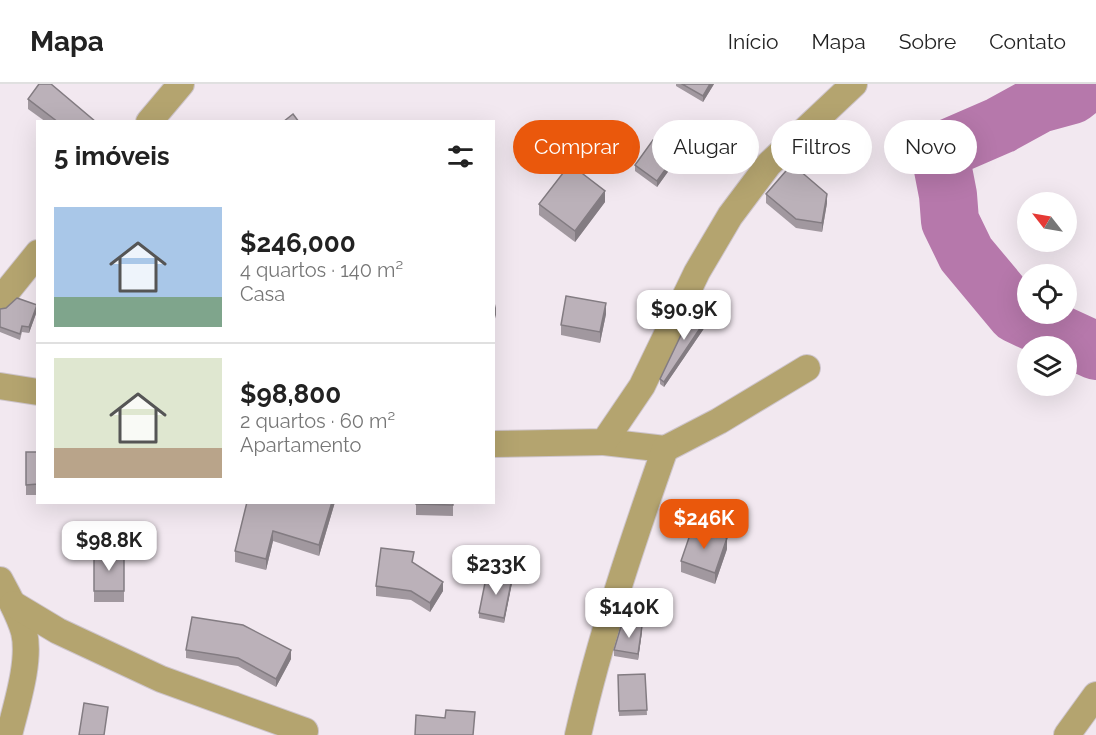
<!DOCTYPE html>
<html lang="pt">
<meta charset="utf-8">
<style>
body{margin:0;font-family:Raleway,sans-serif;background:#f2f2f2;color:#222;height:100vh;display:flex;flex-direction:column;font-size:22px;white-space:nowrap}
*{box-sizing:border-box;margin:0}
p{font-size:20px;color:#767676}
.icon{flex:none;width:33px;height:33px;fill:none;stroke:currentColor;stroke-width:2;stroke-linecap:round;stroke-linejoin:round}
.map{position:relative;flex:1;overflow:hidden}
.panel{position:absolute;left:36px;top:36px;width:459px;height:384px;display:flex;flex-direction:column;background:#fff;border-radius:0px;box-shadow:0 6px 24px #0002}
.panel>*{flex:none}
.banner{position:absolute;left:513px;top:36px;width:492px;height:54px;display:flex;gap:12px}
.needle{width:39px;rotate:301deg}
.tools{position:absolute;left:1017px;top:108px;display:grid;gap:12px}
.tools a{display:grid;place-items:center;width:60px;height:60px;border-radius:50%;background:#fff;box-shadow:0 6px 24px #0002;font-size:30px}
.price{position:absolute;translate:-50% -51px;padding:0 14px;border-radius:12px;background:#fff;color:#222;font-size:20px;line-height:39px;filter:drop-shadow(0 2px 3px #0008)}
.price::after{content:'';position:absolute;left:50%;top:36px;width:18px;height:14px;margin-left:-9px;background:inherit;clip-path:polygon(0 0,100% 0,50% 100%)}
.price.active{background:#ea580c;color:#fff}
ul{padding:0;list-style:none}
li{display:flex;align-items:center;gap:18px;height:150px;padding:0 18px}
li+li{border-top:2px solid #e0e0e0}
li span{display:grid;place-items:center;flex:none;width:168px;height:120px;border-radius:0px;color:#555}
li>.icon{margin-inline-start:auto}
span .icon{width:72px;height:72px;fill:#fffc;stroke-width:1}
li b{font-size:26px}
h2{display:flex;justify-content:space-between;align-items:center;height:72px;padding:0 18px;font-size:26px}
.tag{padding:0 21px;border-radius:27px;background:#fff;box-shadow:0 6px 24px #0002;font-size:21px;line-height:54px}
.tag.active{background:#ea580c;color:#fff}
header{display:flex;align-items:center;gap:36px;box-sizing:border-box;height:84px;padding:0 30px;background:#fff;border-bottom:2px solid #e0e0e0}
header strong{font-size:28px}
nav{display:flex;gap:33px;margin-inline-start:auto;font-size:21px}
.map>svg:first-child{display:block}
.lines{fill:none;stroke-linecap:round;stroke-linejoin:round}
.river{stroke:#b678ab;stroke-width:58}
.street-casing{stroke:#cec5cc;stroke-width:28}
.street{stroke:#b4a46f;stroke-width:26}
.wall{fill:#a1989f}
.shaded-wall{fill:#837c82}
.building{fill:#bbb1b9;stroke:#837c82;stroke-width:1.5}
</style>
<header>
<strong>Mapa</strong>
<nav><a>Início</a><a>Mapa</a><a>Sobre</a><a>Contato</a></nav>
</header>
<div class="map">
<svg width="1096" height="651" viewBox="0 0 1096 651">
<rect width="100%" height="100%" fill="#f2e8f0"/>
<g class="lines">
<!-- river -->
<polyline class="river" points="1086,0 1072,11 1039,20 1001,41 948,64 941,75 948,111 950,137 966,170 1016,230 1096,267"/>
<defs>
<g id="street">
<polyline points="149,38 181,0"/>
<polyline points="0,216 38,169"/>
<polyline points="0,302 38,308"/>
<polyline points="604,358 665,365 719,337 807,284"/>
<polyline points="494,360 604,358 642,302 697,188 730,132 769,80 854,0"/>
<path d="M0,496C9,513 19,530 24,548C31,577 16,622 9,651"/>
<polyline points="13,520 58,547 161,595 305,647"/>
<path d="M578,651C600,554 632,459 665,365"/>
<polyline points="1067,651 1096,611"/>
</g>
</defs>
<!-- street casing -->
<use href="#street" class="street-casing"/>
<!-- street -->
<use href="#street" class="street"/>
</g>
<!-- wall -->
<g class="wall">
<polygon points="676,0 714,0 703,18 676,2"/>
<polygon points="28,15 96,38 46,38 28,25"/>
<polygon points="675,78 657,103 635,87 635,81"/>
<polygon points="766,110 827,119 822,148 796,144 766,119"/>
<polygon points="605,118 575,158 539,131 539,120"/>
<polygon points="0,225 37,227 29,249 22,248 20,256 0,248"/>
<polygon points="606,230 600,259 561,251 561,241"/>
<polygon points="707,240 664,303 660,300 660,295"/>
<rect x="26" y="368" width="12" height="43"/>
<polygon points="247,418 335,418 319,472 273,457 266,486 235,478 235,467"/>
<polygon points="416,418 453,418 453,432 416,431"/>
<polygon points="727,465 715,500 681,488 681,477"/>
<polygon points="94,468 124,469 124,518 94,518"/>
<polygon points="413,479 443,507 430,528 411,516 376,512 376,502"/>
<polygon points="512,499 504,539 479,534 479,529"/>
<polygon points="642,548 638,576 614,572 614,566"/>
<polygon points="186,566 291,575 276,603 238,582 186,574"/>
<polygon points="645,590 647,631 619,632 618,591"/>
</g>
<!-- shaded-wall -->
<g class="shaded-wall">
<polygon points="710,0 714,0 703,18 703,12"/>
<polygon points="675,72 675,78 657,103 657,97"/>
<polygon points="605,107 605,118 575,158 575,147"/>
<polygon points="827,110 827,119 822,148 822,139"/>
<polygon points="606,219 606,230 600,259 600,248"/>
<polygon points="496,220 496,231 494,238 494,228"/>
<polygon points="37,221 37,227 29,249 29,243"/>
<polygon points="707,234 707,240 664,303 664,298"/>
<polygon points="332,418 335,418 319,472 319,461"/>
<polygon points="273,447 273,457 266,486 266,475"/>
<polygon points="727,454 727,465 715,500 715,489"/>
<polygon points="512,494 512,499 504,539 504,534"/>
<polygon points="443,498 443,507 430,528 430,519"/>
<polygon points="642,542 642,548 638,576 638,570"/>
<polygon points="291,566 291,575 276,603 276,595"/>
</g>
<!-- building -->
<g class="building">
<polygon points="39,0 51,0 96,38 58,38 28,15"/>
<polygon points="682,0 710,0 703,12"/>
<polygon points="293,30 299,38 283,38"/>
<polygon points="653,56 675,72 657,97 635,81"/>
<polygon points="570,80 605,107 575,147 539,120"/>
<polygon points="792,80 827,110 822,139 796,135 766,110"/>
<polygon points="566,212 606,219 600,248 561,241"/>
<polygon points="17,214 37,221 29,243 22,242 20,250 0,243 0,225 6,224"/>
<polygon points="693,226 707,234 664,298 660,295"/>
<polygon points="26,368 38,368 38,400 26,401"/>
<polygon points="247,418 332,418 319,461 273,447 266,475 235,467"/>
<polygon points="416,418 453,418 453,421 416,420"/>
<polygon points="693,442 727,454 715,489 681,477"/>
<polygon points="381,464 414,468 412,478 443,498 430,519 411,507 376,502"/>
<polygon points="94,468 124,469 124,507 94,507"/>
<polygon points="487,489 512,494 504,534 479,529"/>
<polygon points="192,533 243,541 291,566 276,595 238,574 186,566"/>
<polygon points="622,539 642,542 638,570 614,566"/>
<polygon points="645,590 647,626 619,627 618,591"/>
<polygon points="84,619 108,623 104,651 79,651"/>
<polygon points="446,626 475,628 473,651 415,651 416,631 445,634"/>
</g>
</svg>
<div class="tools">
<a><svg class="needle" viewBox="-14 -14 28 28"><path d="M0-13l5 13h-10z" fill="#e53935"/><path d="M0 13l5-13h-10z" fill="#767676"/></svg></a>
<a><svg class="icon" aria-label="locate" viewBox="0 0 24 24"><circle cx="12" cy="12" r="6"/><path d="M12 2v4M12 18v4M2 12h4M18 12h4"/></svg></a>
<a><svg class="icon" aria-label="layers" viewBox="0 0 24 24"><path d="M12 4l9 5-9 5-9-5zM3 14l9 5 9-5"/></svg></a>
</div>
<b class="price" style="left:684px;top:257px">$90.9K</b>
<b class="price active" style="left:704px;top:466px">$246K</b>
<b class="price" style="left:109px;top:488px">$98.8K</b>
<b class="price" style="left:496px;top:512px">$233K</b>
<b class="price" style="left:629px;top:555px">$140K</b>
<div class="banner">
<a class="tag active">Comprar</a>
<a class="tag">Alugar</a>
<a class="tag">Filtros</a>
<a class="tag">Novo</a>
</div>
<section class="panel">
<h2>5 imóveis<svg class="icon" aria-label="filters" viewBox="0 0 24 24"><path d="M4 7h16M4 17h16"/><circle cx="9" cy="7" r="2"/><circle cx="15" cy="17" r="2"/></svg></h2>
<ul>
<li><span style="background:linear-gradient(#a9c7e8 75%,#7fa58c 0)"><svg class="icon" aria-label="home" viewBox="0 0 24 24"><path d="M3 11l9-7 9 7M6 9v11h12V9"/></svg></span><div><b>$246,000</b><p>4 quartos · 140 m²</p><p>Casa</p></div></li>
<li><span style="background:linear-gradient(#dfe7d0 75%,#b9a48a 0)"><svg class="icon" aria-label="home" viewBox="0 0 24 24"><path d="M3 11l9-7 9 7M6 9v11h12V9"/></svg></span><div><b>$98,800</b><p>2 quartos · 60 m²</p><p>Apartamento</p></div></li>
</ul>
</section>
</div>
